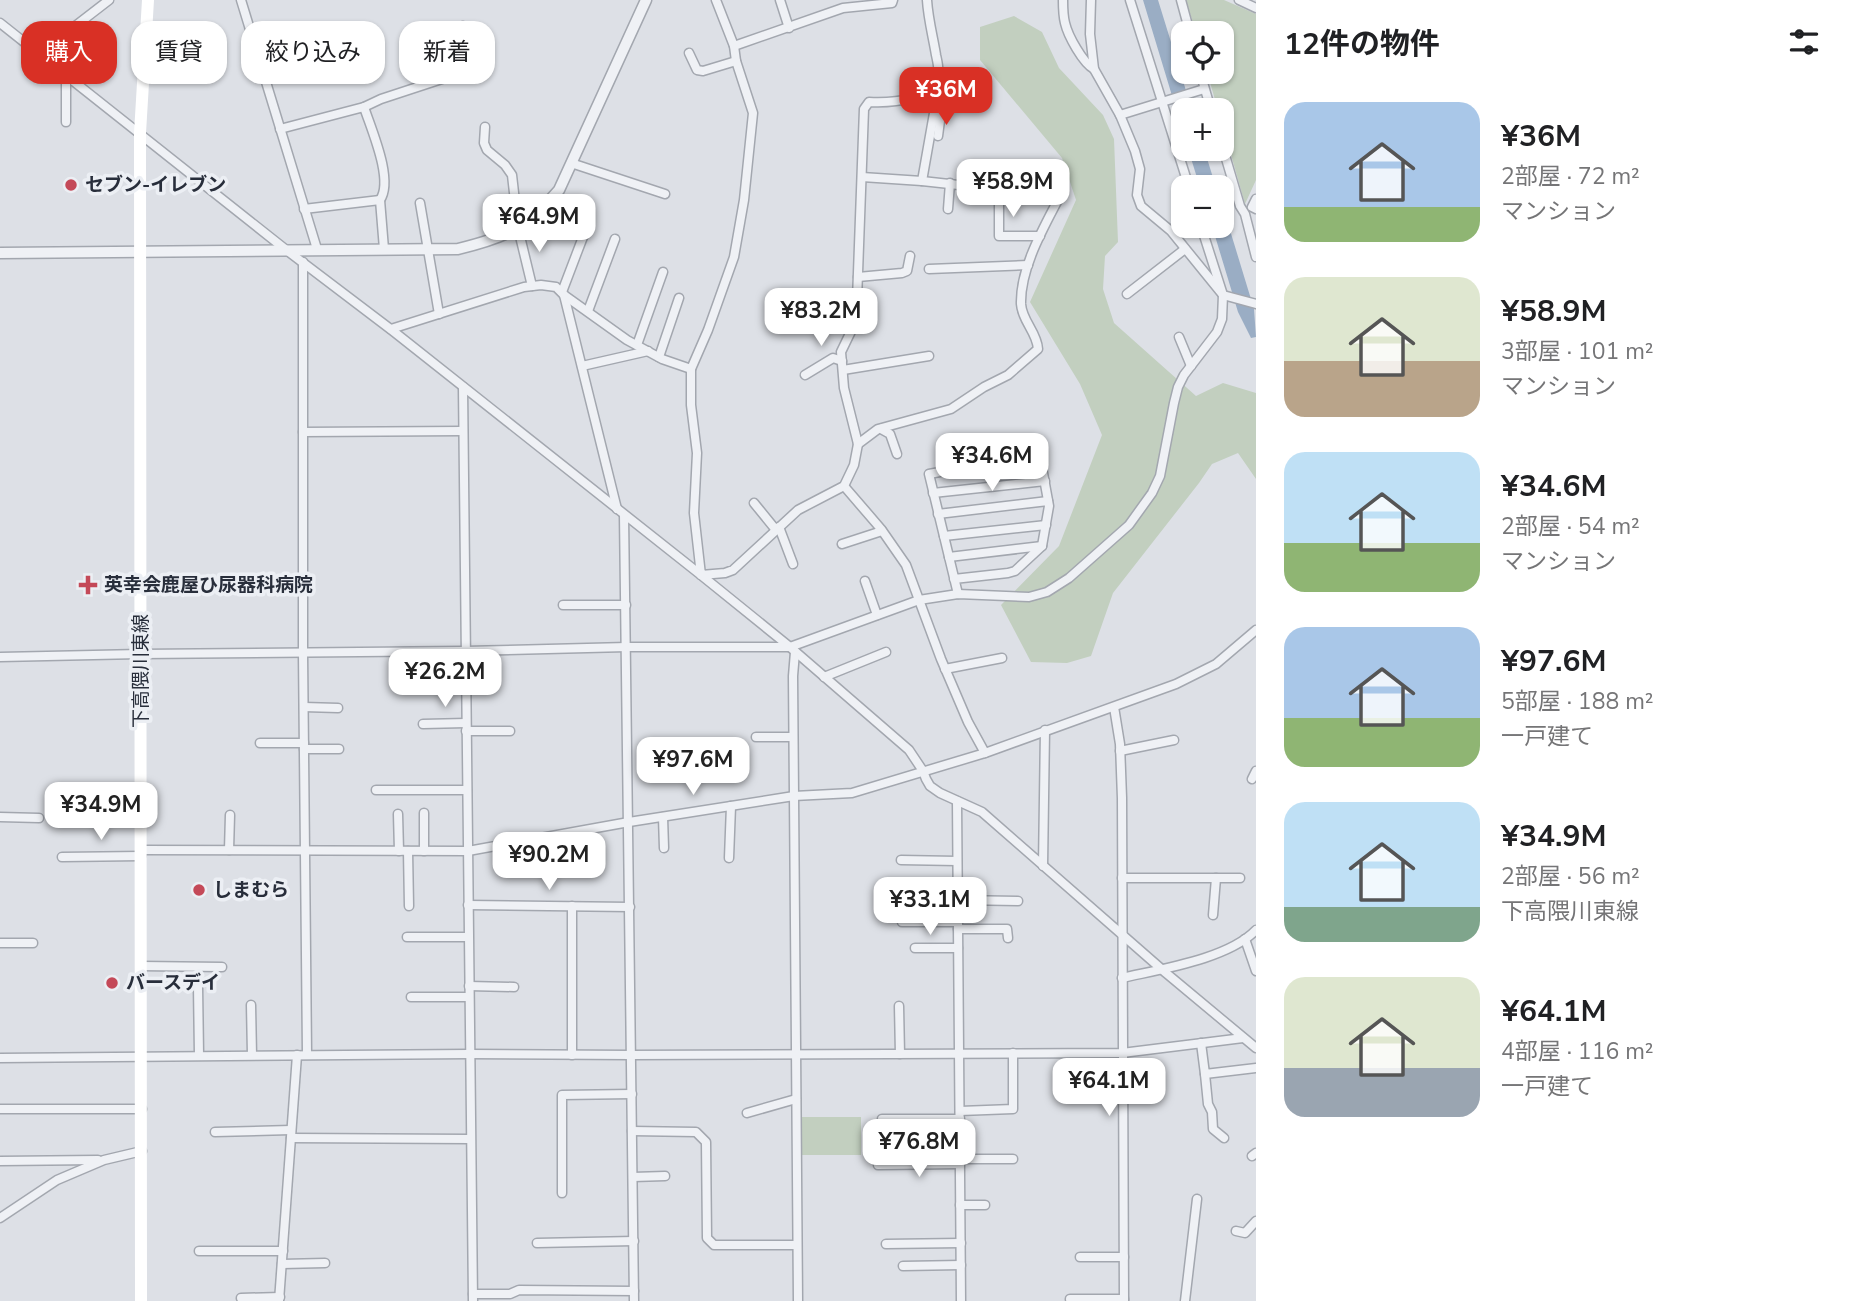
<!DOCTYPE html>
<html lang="ja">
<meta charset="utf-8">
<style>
body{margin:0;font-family:"Nunito Sans","Noto Sans JP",sans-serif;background:#f6f6f6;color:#202124;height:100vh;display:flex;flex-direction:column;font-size:26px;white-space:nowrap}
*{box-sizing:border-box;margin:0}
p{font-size:23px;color:#757577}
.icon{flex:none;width:38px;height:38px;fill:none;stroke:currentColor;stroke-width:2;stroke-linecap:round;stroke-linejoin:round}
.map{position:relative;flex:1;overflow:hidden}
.panel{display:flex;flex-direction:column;background:#fff;width:595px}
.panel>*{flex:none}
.hud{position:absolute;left:21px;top:21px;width:665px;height:63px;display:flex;gap:14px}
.fabs{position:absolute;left:1171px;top:21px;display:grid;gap:14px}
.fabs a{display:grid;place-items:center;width:63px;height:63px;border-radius:14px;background:#fff;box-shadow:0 2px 5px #0004;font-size:35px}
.price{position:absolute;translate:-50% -60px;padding:0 16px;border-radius:14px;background:#fff;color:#222;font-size:23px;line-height:46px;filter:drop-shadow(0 2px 4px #0008)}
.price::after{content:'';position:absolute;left:50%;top:42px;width:21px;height:16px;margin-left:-10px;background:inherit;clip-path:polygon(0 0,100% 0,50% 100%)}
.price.current{background:#d93025;color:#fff}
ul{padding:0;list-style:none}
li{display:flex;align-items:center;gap:21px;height:175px;padding:0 28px}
li span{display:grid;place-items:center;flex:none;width:196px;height:140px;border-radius:21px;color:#555}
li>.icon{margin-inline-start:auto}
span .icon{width:84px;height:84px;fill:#fffc;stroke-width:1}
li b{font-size:30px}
h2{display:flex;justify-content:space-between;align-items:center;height:84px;padding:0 28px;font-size:30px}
.pill{padding:0 24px;border-radius:21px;background:#fff;box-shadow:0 2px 5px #0004;font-size:24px;line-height:63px}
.pill.current{background:#d93025;color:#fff}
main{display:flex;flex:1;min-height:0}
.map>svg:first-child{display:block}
.green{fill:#c2cfbf}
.water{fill:#9aadc4}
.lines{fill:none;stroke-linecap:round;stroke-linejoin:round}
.minor-casing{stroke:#a3a7af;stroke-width:11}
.tertiary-casing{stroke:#a3a7af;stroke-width:13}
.minor{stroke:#eff1f5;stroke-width:8}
.tertiary{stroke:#eff1f5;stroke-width:10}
.secondary{stroke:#fff;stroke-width:12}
.poi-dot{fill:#c44958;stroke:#eceff4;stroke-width:2.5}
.labels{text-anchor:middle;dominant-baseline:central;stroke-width:7;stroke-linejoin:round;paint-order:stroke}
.poi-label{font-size:19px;font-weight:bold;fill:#282e3b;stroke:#eceff4;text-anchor:start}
.street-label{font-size:19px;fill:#282e3b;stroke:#eceff4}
</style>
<main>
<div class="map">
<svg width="1256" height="1301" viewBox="0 0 1256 1301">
<rect width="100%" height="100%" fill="#dde0e6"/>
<!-- green -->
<g class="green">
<polygon points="1186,0 1224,0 1256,14 1256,180 1245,204 1222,123 1222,110 1218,110 1207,72 1222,72 1222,33 1196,33"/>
<polygon points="1014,16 1042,32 1059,68 1103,115 1114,139 1118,242 1105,256 1103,289 1114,323 1196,396 1223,383 1256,393 1256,479 1238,453 1212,464 1199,483 1113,593 1091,656 1067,663 1031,662 1001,605 1059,546 1102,435 1080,384 1030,302 1076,200 1062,158 980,60 980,27"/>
<rect x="800" y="1117" width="61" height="38"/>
</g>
<!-- water -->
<g class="water">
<polygon points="1143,0 1158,0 1192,110 1183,110 1183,132"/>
<polygon points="1188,149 1204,149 1216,187 1200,187"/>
<polygon points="1222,204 1254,309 1256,337 1251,338 1238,312 1212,226 1222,226"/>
</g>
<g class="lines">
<defs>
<g id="minor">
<polyline points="241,0 317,249"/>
<path d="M716,0L734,46L736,61L753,113L744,200L734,257L708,330L691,369V405L697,453L694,513L701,575L725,573L733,570L798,510L844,486L854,465L858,444L844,388L841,352L855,323L857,300L864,109L869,102C891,103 936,101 938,72C939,67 937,60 936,55C933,37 928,18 927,0"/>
<polyline points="780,0 789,28"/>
<path d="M1063,0C1063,7 1063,15 1065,23C1068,36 1083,63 1094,69"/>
<polyline points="1091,0 1090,34 1094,69 1120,115 1135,151 1140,169 1137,195 1141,206 1171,231 1223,295 1256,304"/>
<polyline points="1130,0 1189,187"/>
<polyline points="1181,0 1190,33"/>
<polyline points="1239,0 1256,8"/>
<polyline points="0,23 285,249 393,331 701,575 790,647 909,750 923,771 926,779 930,786 940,793 982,812 1166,973 1256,1048"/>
<polyline points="734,46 843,8 892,3 893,0"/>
<polyline points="689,53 697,70 703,71 736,61"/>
<polyline points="39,54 109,0"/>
<polyline points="1200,72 1211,110"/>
<polyline points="66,75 66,122"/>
<polyline points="364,107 381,99 448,77 454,66 463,26"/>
<polyline points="1120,115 1204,89"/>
<polyline points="485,127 484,143 487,150 505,165 512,175 518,228 532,286"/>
<path d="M280,129L364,107C371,129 394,180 380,200"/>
<polyline points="938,136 942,105 941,90"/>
<polyline points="1222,145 1240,206 1245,214 1256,257"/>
<polyline points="571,163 665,194"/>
<polyline points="922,181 939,85 939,77"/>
<polyline points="999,189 999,236 1040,236"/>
<polyline points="1256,199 1252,207 1256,209"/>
<polyline points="420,203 439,314"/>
<polyline points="304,209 380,200 384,249"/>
<polyline points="948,209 950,183"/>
<polyline points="303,262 303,653 307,1054"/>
<polyline points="929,269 1028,265"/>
<polyline points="858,277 902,273 907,271 910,256"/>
<polyline points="562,292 586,229"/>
<polyline points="1127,294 1185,249"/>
<polyline points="564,295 617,509"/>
<polyline points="588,311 615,239"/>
<polyline points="391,329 524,287 541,285 556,287 564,295 627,340 662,359 691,369"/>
<polyline points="1179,337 1191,366"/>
<polyline points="637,345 663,272"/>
<polyline points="659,357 679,298"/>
<polyline points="582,366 648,351"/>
<polyline points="843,370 929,356"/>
<polyline points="805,375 833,358 842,361"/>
<polyline points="463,387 473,1301"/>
<polyline points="881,429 890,434 897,454"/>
<polyline points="303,432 463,431"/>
<path d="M858,444L878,429L951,409L984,387L1008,375L1038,349C1037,332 1022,321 1021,304C1020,268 1044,227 1060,196L922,181L862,177"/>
<polyline points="844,486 881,529 906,565 941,659 968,722 985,753"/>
<polyline points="933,493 1045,481"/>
<polyline points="754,503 776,530"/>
<polyline points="938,514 1048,501"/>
<polyline points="624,515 634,1301"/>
<polyline points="779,527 793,564"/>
<polyline points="944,536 1046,525"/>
<polyline points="842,544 882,531"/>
<polyline points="949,557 1042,546"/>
<polyline points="954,579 1008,573 1015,571 1042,546 1049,506 1041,462 1035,460 972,466 929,474 958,594"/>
<polyline points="865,581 877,615"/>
<polyline points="563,605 626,605"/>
<polyline points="795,652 793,676 794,796 798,1301"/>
<polyline points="0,657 140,654 465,651 627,647 790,647 919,600 958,594 1029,597 1047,592 1069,578 1129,525 1152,493 1160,476 1174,403 1178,387 1184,375 1217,332 1222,319 1223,295 1201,226"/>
<polyline points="945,669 1002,658"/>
<polyline points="824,677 886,652"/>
<polyline points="304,707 338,708"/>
<polyline points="1114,707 1120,744 1122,798 1124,1301"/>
<polyline points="423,724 466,723"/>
<polyline points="466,731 510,731"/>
<polyline points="756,737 793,737"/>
<polyline points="260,743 304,743"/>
<polyline points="304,749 339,749"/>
<polyline points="1120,751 1174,740"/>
<polyline points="1252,779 1256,771"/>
<polyline points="376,790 467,790"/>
<polyline points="957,801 961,1301"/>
<polyline points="398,814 399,851"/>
<polyline points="0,817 39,818"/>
<polyline points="663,817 664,848"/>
<polyline points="141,850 468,851 629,822 794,796 852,793 985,753 1176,684 1216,664 1256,630"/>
<polyline points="229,850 230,815"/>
<polyline points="408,851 409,906"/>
<polyline points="424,851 424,813"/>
<polyline points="62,857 141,856"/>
<polyline points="565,858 565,834"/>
<polyline points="729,858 731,806"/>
<polyline points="901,860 957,861"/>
<polyline points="1043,866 1045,730"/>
<polyline points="1122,878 1240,878"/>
<polyline points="900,892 958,893"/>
<polyline points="958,900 1018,901"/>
<polyline points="468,905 630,907"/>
<polyline points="572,906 572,1055"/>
<polyline points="1213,915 1216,878"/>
<polyline points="902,922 958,922"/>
<polyline points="958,929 1007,929 1008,938"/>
<polyline points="407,937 468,937"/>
<polyline points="1245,939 1256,971"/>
<polyline points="0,943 33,943"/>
<polyline points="915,948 958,948"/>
<polyline points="141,966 222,967"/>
<path d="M1122,978C1161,969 1228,959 1256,930"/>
<polyline points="198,986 199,1055"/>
<polyline points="469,986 514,987"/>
<polyline points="411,997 469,997"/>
<polyline points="251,1005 252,1055"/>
<polyline points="899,1006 900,1054"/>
<polyline points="1201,1043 1205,1074 1256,1068"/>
<polyline points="0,1058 469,1054 631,1055 1122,1053 1243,1038"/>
<polyline points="1205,1074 1208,1104 1212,1112 1213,1129 1224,1138"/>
<polyline points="0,1109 142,1109"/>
<polyline points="960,1111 1013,1109 1013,1053"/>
<polyline points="747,1113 796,1099"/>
<polyline points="882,1119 960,1119"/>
<polyline points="632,1131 696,1132 706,1142 707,1238 714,1245 797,1245"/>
<polyline points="215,1132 291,1130"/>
<polyline points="291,1138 470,1139"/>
<polyline points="1252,1156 1256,1153"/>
<polyline points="960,1159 1013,1159"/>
<polyline points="0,1161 98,1160"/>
<polyline points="878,1165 960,1164"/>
<polyline points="633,1177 665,1176"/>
<polyline points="562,1193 562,1095 632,1094"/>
<polyline points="960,1205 985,1205"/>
<polyline points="0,1218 57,1180 104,1160 142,1151"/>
<polyline points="1236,1231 1245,1233 1256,1221"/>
<polyline points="537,1243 634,1241"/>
<polyline points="886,1244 961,1243"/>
<polyline points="199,1251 283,1251"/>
<polyline points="1080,1257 1124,1257"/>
<polyline points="282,1264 325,1263"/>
<polyline points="903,1266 961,1265"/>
<polyline points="473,1294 510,1294 519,1290 634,1291"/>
<polyline points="241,1298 280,1297"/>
<polyline points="1070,1299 1124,1299"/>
<polyline points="279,1301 297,1055"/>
<polyline points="1185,1301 1197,1199"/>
</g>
<path id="tertiary" d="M0,253L458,249C507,237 525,229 559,190L646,0"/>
</defs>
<!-- minor casing -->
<use href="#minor" class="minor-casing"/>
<!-- tertiary casing -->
<use href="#tertiary" class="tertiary-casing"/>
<!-- minor -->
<use href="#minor" class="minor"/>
<!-- tertiary -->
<use href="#tertiary" class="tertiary"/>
<!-- secondary -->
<polyline class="secondary" points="141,1301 140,133 148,0"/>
</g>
<!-- markers -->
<g class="poi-dot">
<circle cx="71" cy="185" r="7"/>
<path d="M84.5 574.5h7v7h7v7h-7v7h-7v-7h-7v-7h7z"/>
<circle cx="199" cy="890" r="7"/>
<circle cx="112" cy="983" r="7"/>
</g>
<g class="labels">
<!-- poi labels -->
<g class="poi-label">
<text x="85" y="185">セブン-イレブン</text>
<text x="104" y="585">英幸会鹿屋ひ尿器科病院</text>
<text x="213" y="890">しまむら</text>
<text x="126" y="983">バースデイ</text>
</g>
<!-- street labels -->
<g class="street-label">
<text transform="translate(141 671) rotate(-90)">下高隈川東線</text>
</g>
</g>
</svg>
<div class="fabs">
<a><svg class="icon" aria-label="locate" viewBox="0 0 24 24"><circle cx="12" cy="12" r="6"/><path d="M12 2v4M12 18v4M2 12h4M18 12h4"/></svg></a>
<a>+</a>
<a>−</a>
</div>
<b class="price current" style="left:946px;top:127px">¥36M</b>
<b class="price" style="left:1013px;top:219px">¥58.9M</b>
<b class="price" style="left:539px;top:254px">¥64.9M</b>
<b class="price" style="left:821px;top:348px">¥83.2M</b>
<b class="price" style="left:992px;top:493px">¥34.6M</b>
<b class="price" style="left:445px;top:709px">¥26.2M</b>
<b class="price" style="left:693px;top:797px">¥97.6M</b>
<b class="price" style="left:101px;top:842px">¥34.9M</b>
<b class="price" style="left:549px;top:892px">¥90.2M</b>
<b class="price" style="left:930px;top:937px">¥33.1M</b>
<b class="price" style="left:1109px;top:1118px">¥64.1M</b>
<b class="price" style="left:919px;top:1179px">¥76.8M</b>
<div class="hud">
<a class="pill current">購入</a>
<a class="pill">賃貸</a>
<a class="pill">絞り込み</a>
<a class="pill">新着</a>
</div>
</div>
<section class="panel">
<h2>12件の物件<svg class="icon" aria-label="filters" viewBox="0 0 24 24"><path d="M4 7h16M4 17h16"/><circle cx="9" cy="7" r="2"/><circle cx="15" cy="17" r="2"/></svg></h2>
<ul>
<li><span style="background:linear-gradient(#a9c7e8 75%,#8fb573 0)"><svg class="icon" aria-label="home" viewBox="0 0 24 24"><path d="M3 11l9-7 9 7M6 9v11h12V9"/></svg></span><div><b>¥36M</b><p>2部屋 · 72 m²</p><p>マンション</p></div></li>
<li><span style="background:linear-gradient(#dfe7d0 60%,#b9a48a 0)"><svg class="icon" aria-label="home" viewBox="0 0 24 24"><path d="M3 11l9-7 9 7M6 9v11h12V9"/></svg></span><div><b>¥58.9M</b><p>3部屋 · 101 m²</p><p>マンション</p></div></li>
<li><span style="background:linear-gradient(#bfe0f5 65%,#8fb573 0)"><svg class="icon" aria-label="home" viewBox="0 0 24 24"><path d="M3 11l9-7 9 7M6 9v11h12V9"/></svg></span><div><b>¥34.6M</b><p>2部屋 · 54 m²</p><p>マンション</p></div></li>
<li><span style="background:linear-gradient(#a9c7e8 65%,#8fb573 0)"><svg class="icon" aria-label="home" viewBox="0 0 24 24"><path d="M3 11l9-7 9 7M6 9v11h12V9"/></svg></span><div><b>¥97.6M</b><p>5部屋 · 188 m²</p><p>一戸建て</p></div></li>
<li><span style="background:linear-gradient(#bfe0f5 75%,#7fa58c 0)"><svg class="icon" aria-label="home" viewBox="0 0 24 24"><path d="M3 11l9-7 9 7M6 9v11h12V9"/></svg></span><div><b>¥34.9M</b><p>2部屋 · 56 m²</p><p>下高隈川東線</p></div></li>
<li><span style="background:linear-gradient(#dfe7d0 65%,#9aa5b1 0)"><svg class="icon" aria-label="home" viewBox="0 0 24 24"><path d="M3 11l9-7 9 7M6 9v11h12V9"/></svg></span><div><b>¥64.1M</b><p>4部屋 · 116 m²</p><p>一戸建て</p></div></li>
</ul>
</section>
</main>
